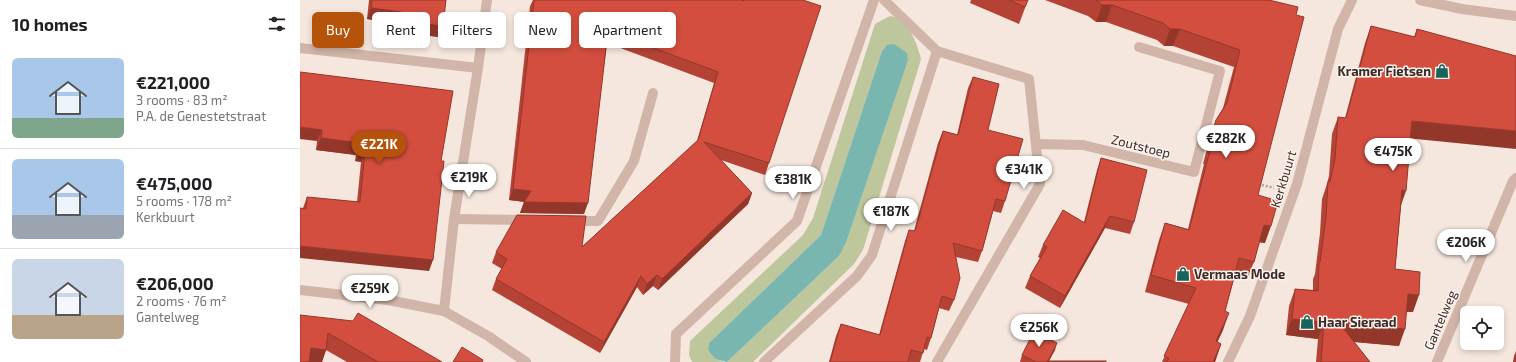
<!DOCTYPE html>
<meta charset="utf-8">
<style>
body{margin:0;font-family:"Exo 2",sans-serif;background:#f6f6f6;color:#202124;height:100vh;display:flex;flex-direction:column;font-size:15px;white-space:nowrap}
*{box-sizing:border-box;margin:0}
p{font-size:13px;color:#757577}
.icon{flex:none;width:22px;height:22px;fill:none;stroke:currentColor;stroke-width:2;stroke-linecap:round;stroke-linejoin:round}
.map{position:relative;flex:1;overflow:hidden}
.details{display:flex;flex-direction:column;background:#fff;width:300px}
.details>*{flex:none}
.banner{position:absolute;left:12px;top:12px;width:380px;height:36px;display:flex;gap:8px}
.tools{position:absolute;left:1160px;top:306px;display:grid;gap:8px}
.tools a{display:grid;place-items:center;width:44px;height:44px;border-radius:6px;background:#fff;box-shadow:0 2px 6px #0003;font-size:20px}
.price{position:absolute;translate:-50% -34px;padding:0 9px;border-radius:14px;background:#fff;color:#222;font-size:13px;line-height:26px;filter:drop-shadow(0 1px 2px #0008)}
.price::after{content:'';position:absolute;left:50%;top:24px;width:12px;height:9px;margin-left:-6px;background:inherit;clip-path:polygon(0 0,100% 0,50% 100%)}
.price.active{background:#b45309;color:#fff}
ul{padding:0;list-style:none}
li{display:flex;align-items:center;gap:12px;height:100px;padding:0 12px}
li+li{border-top:1px solid #e0e0e0}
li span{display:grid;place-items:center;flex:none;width:112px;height:80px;border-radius:6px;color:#555}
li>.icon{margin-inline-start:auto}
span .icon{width:48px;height:48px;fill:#fffc;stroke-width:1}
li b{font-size:17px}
h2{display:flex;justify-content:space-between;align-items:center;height:48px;padding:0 12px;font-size:17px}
.chip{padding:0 14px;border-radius:6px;background:#fff;box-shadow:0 2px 6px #0003;font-size:14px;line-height:36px}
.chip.active{background:#b45309;color:#fff}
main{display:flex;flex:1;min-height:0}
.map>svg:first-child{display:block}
.green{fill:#bec79c}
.water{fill:#79b6b0}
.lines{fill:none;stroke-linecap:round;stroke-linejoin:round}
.path{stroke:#bc9e92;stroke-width:2.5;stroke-dasharray:2 2;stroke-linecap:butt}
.minor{stroke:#d0b5a8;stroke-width:10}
.wall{fill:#b54335}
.shaded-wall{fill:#94372b}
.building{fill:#d34e3e;stroke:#94372b}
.labels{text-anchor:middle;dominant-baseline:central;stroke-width:3;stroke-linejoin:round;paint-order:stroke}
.poi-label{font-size:13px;font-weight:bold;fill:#3c2c29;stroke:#fcf2ec;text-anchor:start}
.street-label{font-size:13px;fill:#3c2c29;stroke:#fcf2ec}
</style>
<main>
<section class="details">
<h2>10 homes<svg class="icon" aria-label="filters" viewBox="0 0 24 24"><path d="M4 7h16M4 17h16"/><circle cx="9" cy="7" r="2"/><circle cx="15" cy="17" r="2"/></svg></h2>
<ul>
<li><span style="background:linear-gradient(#a9c7e8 75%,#7fa58c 0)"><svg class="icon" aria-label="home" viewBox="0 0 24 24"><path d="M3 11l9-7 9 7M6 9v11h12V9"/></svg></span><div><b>€221,000</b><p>3 rooms · 83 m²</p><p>P.A. de Genestetstraat</p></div></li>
<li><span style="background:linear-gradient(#a9c7e8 70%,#9aa5b1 0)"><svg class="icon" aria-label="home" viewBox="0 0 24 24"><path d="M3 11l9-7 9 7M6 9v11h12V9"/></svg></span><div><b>€475,000</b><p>5 rooms · 178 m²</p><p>Kerkbuurt</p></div></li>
<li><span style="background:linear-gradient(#c9d6e8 70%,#b9a48a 0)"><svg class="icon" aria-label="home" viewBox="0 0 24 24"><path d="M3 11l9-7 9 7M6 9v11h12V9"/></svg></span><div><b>€206,000</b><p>2 rooms · 76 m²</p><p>Gantelweg</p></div></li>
</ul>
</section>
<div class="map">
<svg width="1216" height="362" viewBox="0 0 1216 362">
<rect width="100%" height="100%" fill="#f5e7de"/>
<!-- green -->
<path class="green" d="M590,16C608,19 617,42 621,59L563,250L554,264L453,362H427L539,256L587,45L582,51L521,235L409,343L408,350L415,359L424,362H392L389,355L390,341L503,235L513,218L575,24Z"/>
<!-- water -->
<polygon class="water" points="594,44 607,53 608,60 546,242 539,256 427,362 415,359 408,350 409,343 521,235 582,51 587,45"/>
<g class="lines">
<!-- path -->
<polyline class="path" points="958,184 974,188"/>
<!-- minor -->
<g class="minor">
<polyline points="187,0 178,68 154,219 144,311 188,336 226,362"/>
<polyline points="584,0 637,51 729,79 740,184 637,362"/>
<polyline points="1120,0 1162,9 1216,16"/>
<polyline points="0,48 178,68"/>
<polyline points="736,144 783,145 894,172 920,71 839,47"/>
<polyline points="154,219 226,220"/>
<polyline points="272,221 298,221 334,161 353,93"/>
<polyline points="0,290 88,300 144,311"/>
<polyline points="375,362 376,334 497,221 574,0"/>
<polyline points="464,362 557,276 572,255 637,51"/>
<polyline points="928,362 950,316 997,184 1038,29 1052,0"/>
<polyline points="1137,362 1213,181 1216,178"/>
</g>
</g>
<!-- wall -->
<g class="wall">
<polygon points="69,0 146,0 139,37 96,32 97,24 67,19"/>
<polygon points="233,0 442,0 469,163 465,175 421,160 452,193 448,204 358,290 353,286 343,295 337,287 300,353 192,290 196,279 202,269 192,263 196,252 282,247 397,141 414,83 307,43 284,214 220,213 224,202 209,200 230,6"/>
<polygon points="671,0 728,0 719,24 670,3"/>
<polygon points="745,0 969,0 996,15 958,195 965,243 959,242 954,262 947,279 935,276 925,311 923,330 917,342 921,344 915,362 862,362 889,304 845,292 859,240 865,223 888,229 904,164 903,164 910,137 916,120 923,108 934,67 873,46 864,46 857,40 806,22 796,22 788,16"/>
<polygon points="1071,26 1114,37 1117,29 1110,138 1101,205 1095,269 1113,312 1106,312 1099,346 1054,342 1070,362 1016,362 1018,339 986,335 989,306 995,289 1013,290 1013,279 1015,274 1020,233 1022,199 1026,187 1029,176 1032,134 1038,117 1045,118 1065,43"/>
<polygon points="0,72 141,161 129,271 3,208 7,197 57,202 61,162 55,161 56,155 16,150 17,141"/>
<polygon points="673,77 688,130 705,201 701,213 693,211 682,251 678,262 656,257 654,300 649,311 639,308 631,338 627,350 624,349 620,362 529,362 536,336 541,324 579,335 605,241 609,230 614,231 638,143 643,131 657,135 668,88"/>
<polygon points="801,158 834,222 830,234 805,228 760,308 725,288 730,276 740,258 738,257 743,245 784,222 797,170"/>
<polygon points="0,315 142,362 47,362 26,350 22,362 0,362"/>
<polygon points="755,350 749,361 806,362 720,362 722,355"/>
<polygon points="1216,351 1216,362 1213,362 1214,356"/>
</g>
<!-- shaded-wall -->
<g class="shaded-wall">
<polygon points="802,5 812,5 806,22 796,22"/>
<polygon points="71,8 101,12 97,24 67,19"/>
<polygon points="100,21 143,26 139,37 96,32"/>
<polygon points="870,29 880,29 873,46 864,46"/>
<polygon points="1112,121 1216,131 1216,149 1106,138"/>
<polygon points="0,127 22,130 17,141 0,139"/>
<polygon points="21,138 60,143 56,155 16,150"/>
<polygon points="60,150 65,151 61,162 55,161"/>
<polygon points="213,189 231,191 227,202 209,200"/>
<polygon points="1102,190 1106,191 1100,208"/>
<polygon points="452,193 448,204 358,290 362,279"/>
<polygon points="224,202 288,203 284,214 220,213"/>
<polygon points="810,216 805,228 760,308 765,296"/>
<polygon points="964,225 971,226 965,243 958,242"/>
<polygon points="0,246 133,260 129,271 0,258"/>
<polygon points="357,275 353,286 343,295 347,284"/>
<polygon points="341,276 337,287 300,353 304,342"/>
<polygon points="1108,294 1119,295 1113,312 1102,311"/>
<polygon points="929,313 923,330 910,358 916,341"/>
<polygon points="992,319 1024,322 1018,339 986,335"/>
<polygon points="1040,324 1105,329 1099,346 1034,340"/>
<polygon points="757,343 755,350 748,362 747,362"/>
<polygon points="921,344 915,362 913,362"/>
<polygon points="11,348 26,350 22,362 6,362"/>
</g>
<!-- building -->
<g class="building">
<polygon points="72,0 146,0 143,26 100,21 101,12 71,8"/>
<polygon points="234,0 442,0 443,1 444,0 503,0 521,6 469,163 404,142 452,193 362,279 357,275 347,284 341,276 304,342 196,279 207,259 196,252 217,215 286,216 282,247 398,140 418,72 308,31 288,203 224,202 231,191 213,189"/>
<polygon points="709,0 728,0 725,7"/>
<polygon points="796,0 969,0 998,7 996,15 1004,17 958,195 978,201 971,226 964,225 954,262 939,258 925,311 929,313 916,341 921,344 913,362 867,362 869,358 864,356 896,288 851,275 865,223 889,230 911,147 909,147 916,120 927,103 940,50 880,29 870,29 863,23 812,5 802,5"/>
<polygon points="1071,26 1115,37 1117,29 1216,56 1216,131 1112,121 1106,191 1102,190 1095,269 1120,272 1119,295 1108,294 1105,329 1040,324 1070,362 1021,362 1024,322 992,319 995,289 1018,291 1019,262 1020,262 1026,217 1028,182 1030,182 1035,159 1038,117 1046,118"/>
<polygon points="0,72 153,91 141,161 144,161 133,260 0,246 0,208 6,209 7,197 60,202 65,151 60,150 60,143 21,138 22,130 0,127"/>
<polygon points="673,77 699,84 688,130 723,139 705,201 696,199 682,251 653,243 660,278 654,300 642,296 631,338 627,337 623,353 611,350 608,362 530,362 541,324 580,335 609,230 615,231 643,131 658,135"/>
<polygon points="801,158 847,170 834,222 810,216 765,296 730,276 747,247 743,245 763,210 785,223"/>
<polygon points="58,313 142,362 78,362 28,333 26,350 11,348 9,362 0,362 0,315 53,321"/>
<polygon points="734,331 757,343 748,361 747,362 736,362 722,355"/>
<polygon points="162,347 183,360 182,362 153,362"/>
<polygon points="1216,354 1216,362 1214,362"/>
<rect x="747" y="361" width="59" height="1"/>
</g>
<!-- icons -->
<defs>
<symbol id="shop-bare" viewBox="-9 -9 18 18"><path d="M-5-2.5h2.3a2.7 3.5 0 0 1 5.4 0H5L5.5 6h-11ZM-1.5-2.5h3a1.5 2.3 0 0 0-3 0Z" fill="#19635d" stroke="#fcf2ec" stroke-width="2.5" paint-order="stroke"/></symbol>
</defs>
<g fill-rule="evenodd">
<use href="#shop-bare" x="1132" y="61" width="20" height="20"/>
<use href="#shop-bare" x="873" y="264" width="20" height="20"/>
<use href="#shop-bare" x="997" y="312" width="20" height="20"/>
</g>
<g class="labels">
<!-- poi labels -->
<g class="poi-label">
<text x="1131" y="71" text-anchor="end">Kramer Fietsen</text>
<text x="894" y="274">Vermaas Mode</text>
<text x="1018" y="322">Haar Sieraad</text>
</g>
<!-- street labels -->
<g class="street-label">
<text transform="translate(841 146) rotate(14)">Zoutstoep</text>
<text transform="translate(983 179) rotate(-73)">Kerkbuurt</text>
<text transform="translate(1140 320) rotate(-67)">Gantelweg</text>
</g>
</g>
</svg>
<div class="tools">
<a><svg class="icon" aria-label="locate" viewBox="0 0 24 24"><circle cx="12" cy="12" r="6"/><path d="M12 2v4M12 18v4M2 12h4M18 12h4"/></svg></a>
</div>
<b class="price" style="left:926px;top:159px">€282K</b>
<b class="price active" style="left:79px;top:165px">€221K</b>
<b class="price" style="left:1093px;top:172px">€475K</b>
<b class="price" style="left:724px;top:190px">€341K</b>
<b class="price" style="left:169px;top:198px">€219K</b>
<b class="price" style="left:493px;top:200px">€381K</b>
<b class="price" style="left:591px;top:232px">€187K</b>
<b class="price" style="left:1166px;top:263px">€206K</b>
<b class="price" style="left:70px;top:309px">€259K</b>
<b class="price" style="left:739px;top:348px">€256K</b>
<div class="banner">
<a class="chip active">Buy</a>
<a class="chip">Rent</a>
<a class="chip">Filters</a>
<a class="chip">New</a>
<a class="chip">Apartment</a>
</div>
</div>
</main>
